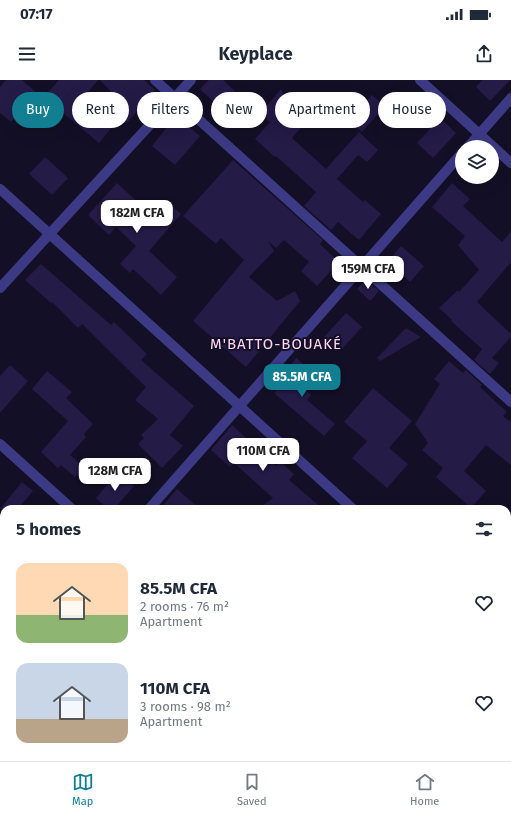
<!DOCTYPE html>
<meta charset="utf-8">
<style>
body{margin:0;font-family:"Fira Sans",sans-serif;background:#f6f6f7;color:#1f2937;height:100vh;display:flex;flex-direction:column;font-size:15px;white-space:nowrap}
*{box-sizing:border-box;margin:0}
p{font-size:13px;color:#747a83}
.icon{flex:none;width:22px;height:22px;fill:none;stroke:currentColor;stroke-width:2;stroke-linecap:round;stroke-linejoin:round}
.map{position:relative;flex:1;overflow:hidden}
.panel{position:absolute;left:0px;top:425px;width:511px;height:256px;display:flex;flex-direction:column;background:#fff;border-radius:12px 12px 0 0;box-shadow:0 4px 16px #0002}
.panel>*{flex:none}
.hud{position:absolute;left:12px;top:12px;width:487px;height:36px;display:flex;gap:8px}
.controls{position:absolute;left:455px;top:60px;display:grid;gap:8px}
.controls a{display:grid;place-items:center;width:44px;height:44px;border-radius:50%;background:#fff;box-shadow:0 4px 16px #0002;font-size:20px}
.price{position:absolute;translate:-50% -34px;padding:0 9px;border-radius:8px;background:#fff;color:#222;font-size:13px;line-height:26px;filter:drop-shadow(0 1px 2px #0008)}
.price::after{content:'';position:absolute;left:50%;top:24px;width:12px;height:9px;margin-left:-6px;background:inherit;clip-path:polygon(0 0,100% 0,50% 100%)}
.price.on{background:#117e91;color:#fff}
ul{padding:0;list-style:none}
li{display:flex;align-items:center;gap:12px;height:100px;padding:0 16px}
li span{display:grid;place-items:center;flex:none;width:112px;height:80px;border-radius:12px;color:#555}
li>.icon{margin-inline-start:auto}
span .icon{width:48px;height:48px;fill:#fffc;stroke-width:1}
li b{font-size:17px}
h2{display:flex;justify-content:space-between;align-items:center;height:48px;padding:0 16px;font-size:17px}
.chip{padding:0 14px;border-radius:18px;background:#fff;box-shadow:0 4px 16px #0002;font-size:14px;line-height:36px}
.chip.on{background:#117e91;color:#fff}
.status{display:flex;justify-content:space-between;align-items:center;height:28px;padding:0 20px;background:#fff;direction:ltr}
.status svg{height:11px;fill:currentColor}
header{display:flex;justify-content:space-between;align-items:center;height:52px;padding:0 16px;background:#fff;font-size:18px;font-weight:700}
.menu{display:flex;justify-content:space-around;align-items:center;height:56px;border-top:1px solid #e0e1e3;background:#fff;font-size:11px;color:#747a83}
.menu a{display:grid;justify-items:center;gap:2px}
.menu .on{color:#117e91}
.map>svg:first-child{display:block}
.building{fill:#241b47}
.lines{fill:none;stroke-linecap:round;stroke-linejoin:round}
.minor{stroke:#3d3a85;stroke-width:10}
.tertiary{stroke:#3d3a85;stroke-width:10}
.labels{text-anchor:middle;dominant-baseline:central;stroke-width:4;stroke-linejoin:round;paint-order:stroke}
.quarter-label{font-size:15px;letter-spacing:1px;fill:#ffd6f0;stroke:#130f26}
</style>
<div class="status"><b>07:17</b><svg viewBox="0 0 49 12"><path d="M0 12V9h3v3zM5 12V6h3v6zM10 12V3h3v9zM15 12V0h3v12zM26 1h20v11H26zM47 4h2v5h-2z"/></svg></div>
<header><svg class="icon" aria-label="menu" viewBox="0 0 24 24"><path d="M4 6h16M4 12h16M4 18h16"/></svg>Keyplace<svg class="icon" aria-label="share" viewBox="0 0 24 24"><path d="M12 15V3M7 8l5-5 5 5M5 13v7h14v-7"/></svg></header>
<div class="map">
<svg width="511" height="681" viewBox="0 0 511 681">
<rect width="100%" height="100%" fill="#130f26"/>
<!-- building -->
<g class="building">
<polygon points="6,0 22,0 37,13 11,42 0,33 0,7"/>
<polygon points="59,0 98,0 77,25 97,42 117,18 100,0 144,0 155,10 127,43 120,37 99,63 44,17"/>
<polygon points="209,0 223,0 239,15 223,31 200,9"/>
<polygon points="482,0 510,0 490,21 476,7"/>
<polygon points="281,9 287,25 306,42 292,58 326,89 359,52 378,70 367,82 358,75 337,99 363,122 365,120 381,134 359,160 338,142 331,150 304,126 316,112 276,76 275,77 255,59 270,42 261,33"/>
<polygon points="372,15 385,26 362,52 349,41"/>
<polygon points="176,36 200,56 175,85 152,66"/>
<polygon points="440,38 456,53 433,78 417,63"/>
<polygon points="45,77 68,98 52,115 29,94"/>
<polygon points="233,80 323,160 320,164 339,182 317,206 301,191 309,182 284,160 276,168 268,161 274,171 249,197 277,221 295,211 300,221 246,287 193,241 244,180 221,158 216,164 183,136"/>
<polygon points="117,103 158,141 171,125 181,134 149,171 177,197 161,215 133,189 130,193 120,184 136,166 116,147 109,155 88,135"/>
<polygon points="452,103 470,119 463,126 502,162 511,151 511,182 477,222 511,254 511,257 492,278 499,283 490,294 474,280 482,269 451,241 452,240 439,228 458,210 459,212 479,190 458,165 465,156 432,127"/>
<polygon points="401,166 424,186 410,202 387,182"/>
<polygon points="41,184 111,245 114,242 147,274 141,280 194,326 170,355 183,366 162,388 138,364 144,358 141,355 158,339 135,320 146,307 82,244 78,248 52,222 51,223 25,200"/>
<polygon points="365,199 379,211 370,221 357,209"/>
<polygon points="346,233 362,247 340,271 324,257"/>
<polygon points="406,248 421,257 380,281 377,278"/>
<polygon points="296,278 313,292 301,306 311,315 307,320 335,344 324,356 274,313 291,293 287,290"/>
<polygon points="449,281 463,293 466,290 482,305 480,307 507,332 503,336 511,342 511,385 486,365 464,391 486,411 471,428 436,397 443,388 422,370 428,363 415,344 440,304 434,299"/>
<polygon points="10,285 28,301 0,333 0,296"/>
<polygon points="47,291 72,312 66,318 93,344 84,354 86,357 70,375 84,387 75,397 61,385 58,388 41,372 68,341 32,309"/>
<polygon points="373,308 412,341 389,368 408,384 387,408 352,378 367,361 344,342"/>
<polygon points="232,345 276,386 280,381 294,394 289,400 323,429 258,429 273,418 234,383 230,387 211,370"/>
<polygon points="118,392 134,406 114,429 108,429 96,418"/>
<polygon points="22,402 33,411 18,429 0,429"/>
<polygon points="177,409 200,429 160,429"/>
</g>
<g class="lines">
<!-- minor -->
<g class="minor">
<polyline points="155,0 511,322"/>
<polyline points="420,0 511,83"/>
<polyline points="468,67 511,18"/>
<polyline points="0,208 191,0"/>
<polyline points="0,364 72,429"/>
<polyline points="149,429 462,73"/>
<polyline points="0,598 4,594"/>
<polyline points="0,606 4,610"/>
<polyline points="80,677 84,681"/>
<polyline points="347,677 351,681"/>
<polyline points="268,681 272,677"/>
</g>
<!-- tertiary -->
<g class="tertiary">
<polyline points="0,109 353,429"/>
<polyline points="507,570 511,574"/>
</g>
</g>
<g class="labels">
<!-- quarter labels -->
<g class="quarter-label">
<text x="276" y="264">M'BATTO-BOUAKÉ</text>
</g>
</g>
</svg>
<div class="controls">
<a><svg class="icon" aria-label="layers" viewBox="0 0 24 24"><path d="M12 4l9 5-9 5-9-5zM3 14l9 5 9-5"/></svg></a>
</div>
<b class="price" style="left:137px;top:154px">182M CFA</b>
<b class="price" style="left:368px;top:210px">159M CFA</b>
<b class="price on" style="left:302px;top:318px">85.5M CFA</b>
<b class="price" style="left:263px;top:392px">110M CFA</b>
<b class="price" style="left:115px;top:412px">128M CFA</b>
<div class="hud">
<a class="chip on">Buy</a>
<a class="chip">Rent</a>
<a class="chip">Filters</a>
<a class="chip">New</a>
<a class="chip">Apartment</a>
<a class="chip">House</a>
</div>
<section class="panel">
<h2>5 homes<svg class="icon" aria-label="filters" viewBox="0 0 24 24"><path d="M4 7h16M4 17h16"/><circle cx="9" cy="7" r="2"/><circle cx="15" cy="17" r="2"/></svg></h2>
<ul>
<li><span style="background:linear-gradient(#ffd9b3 65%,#8fb573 0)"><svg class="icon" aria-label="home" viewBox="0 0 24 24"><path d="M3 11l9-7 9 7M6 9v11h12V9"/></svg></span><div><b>85.5M CFA</b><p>2 rooms · 76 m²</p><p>Apartment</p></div><svg class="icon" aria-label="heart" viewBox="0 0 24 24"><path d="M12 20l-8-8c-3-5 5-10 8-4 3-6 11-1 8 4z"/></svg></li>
<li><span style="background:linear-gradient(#c9d6e8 70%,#b9a48a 0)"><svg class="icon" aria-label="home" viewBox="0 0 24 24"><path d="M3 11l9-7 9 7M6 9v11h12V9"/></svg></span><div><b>110M CFA</b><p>3 rooms · 98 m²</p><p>Apartment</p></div><svg class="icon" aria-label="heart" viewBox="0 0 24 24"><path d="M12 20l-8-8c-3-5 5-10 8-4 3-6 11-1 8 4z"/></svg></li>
</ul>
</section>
</div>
<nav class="menu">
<a class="on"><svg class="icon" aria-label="map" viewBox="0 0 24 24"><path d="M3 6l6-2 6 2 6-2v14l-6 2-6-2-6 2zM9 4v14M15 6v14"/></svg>Map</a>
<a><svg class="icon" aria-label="saved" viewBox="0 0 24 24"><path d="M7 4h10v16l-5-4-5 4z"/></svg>Saved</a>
<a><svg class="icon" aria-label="home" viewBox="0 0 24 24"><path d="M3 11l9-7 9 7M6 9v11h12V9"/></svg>Home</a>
</nav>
